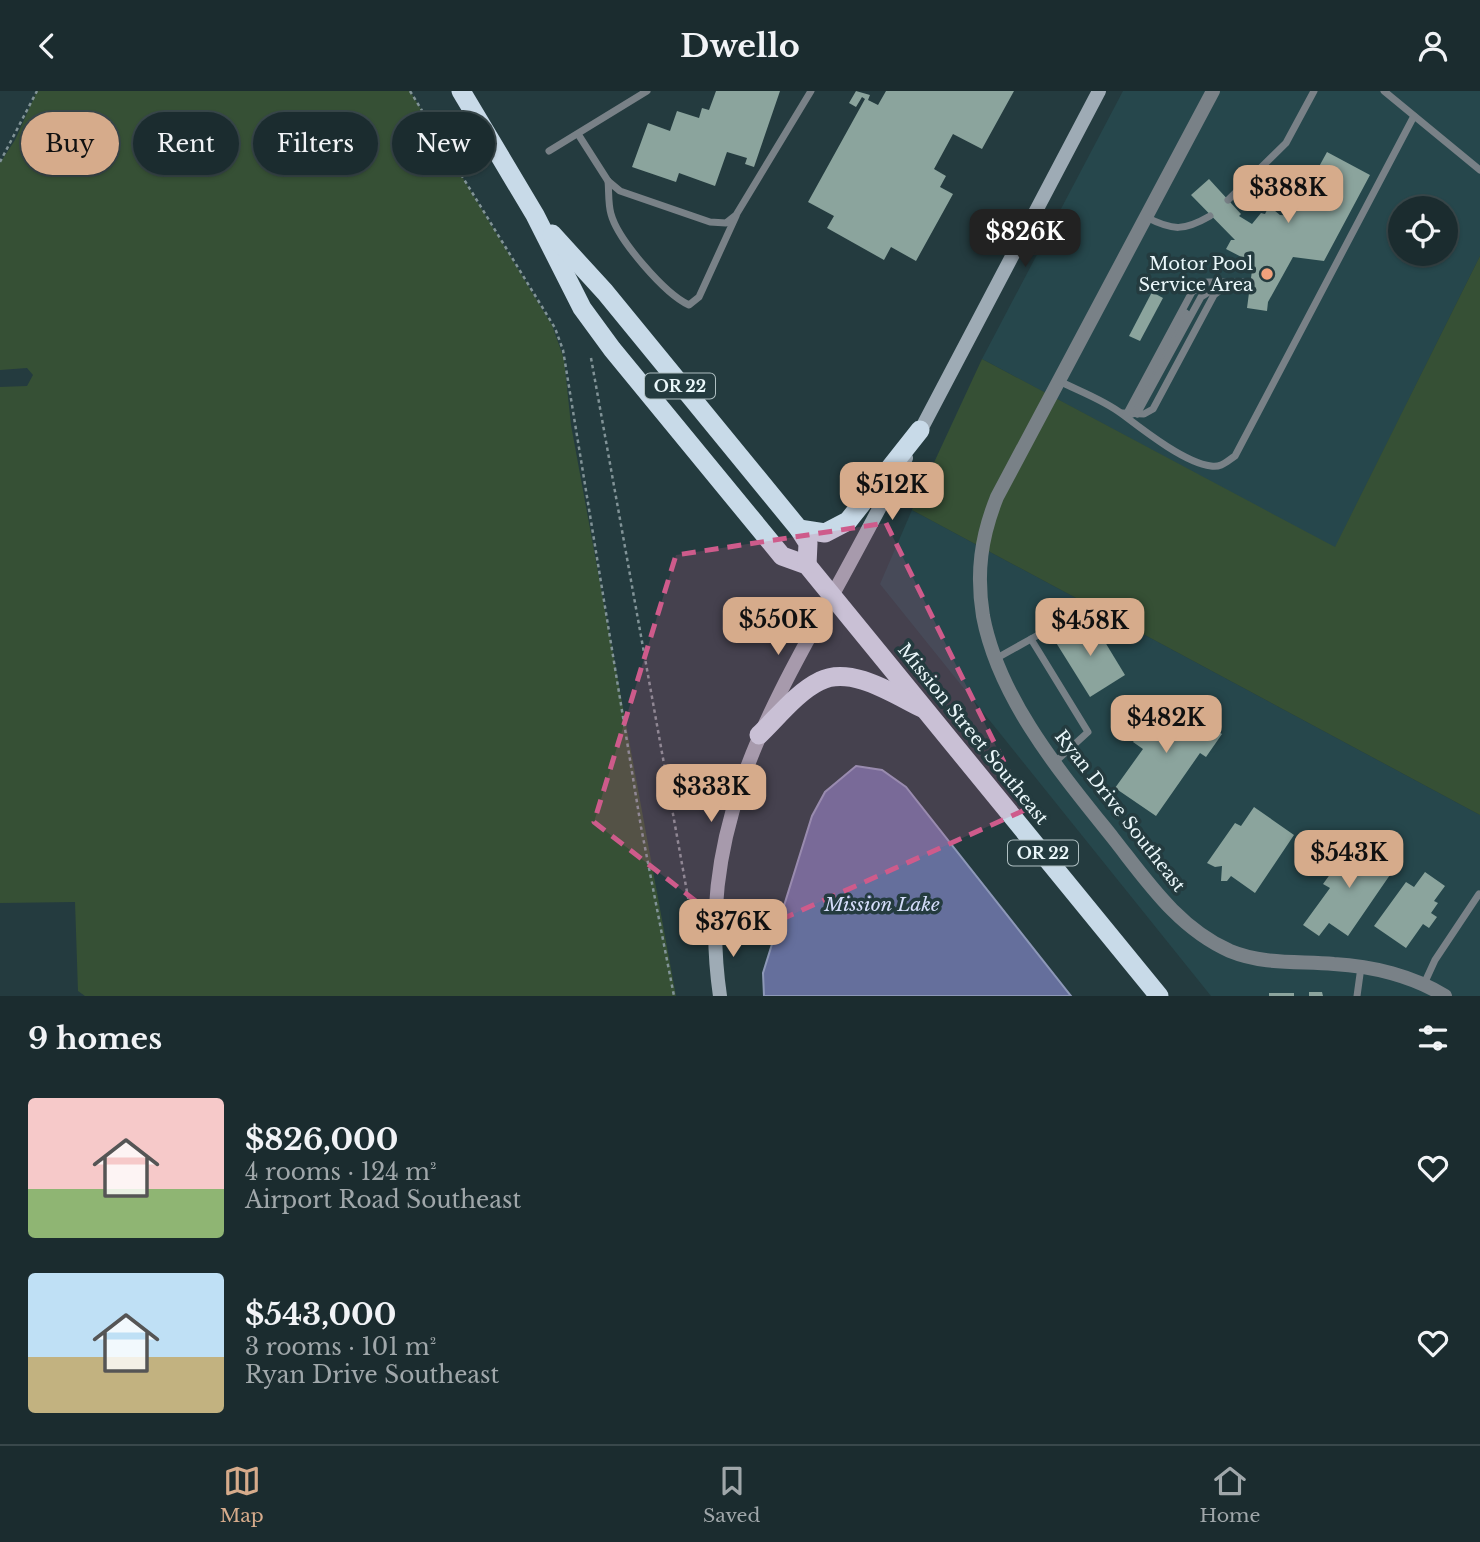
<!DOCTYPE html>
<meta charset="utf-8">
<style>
body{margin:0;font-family:"Libre Baskerville",serif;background:#243437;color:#f1f3f6;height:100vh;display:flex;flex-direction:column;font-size:26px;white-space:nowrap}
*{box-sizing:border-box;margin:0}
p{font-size:23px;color:#a0a7aa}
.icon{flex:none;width:38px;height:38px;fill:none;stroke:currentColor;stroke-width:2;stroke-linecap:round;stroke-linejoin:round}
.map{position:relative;height:905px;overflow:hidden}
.panel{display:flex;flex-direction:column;background:#1b2c2f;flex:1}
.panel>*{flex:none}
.hud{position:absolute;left:21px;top:21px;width:700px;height:63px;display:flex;gap:14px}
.buttons{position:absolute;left:1388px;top:105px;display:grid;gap:14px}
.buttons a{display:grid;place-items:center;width:70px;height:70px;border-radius:50%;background:#1b2c2f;box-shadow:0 2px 5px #0004,0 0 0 2px #39484b;font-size:35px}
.price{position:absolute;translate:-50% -60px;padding:0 16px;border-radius:14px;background:#d6ab8b;color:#111;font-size:23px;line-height:46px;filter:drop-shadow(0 2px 4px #0008)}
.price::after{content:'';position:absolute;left:50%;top:42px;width:21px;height:16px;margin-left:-10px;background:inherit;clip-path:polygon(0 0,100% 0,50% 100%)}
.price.active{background:#222;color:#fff}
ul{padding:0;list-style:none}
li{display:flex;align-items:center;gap:21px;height:175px;padding:0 28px}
li span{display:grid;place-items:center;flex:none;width:196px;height:140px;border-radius:7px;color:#555}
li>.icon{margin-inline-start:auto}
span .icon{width:84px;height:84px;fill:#fffc;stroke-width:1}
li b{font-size:30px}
h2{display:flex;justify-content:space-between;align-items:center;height:84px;padding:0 28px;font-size:30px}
.pill{padding:0 24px;border-radius:32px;background:#1b2c2f;box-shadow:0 2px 5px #0004,0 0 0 2px #39484b;font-size:24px;line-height:63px}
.pill.active{background:#d6ab8b;color:#111}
header{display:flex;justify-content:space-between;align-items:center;height:91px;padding:0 28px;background:#1b2c2f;font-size:32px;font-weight:700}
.menu{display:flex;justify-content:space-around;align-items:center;height:98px;border-top:2px solid #39484b;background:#1b2c2f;font-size:19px;color:#a0a7aa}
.menu a{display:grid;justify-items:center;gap:4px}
.menu .active{color:#d6ab8b}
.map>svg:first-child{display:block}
.built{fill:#26474c;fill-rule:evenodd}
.green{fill:#365035}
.water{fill:#656f9c;stroke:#8d98b8;stroke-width:2}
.building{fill:#8ba49d}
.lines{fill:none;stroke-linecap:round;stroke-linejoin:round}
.path{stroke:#819397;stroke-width:2.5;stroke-dasharray:3.5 3.5;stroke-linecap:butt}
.service{stroke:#798187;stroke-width:7}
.minor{stroke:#798187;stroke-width:14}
.secondary{stroke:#9eabb5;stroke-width:14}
.trunk{stroke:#c8dae8;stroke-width:19}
.marked{fill:#ce5b8b;fill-opacity:0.2;stroke:#ce5b8b;stroke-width:5;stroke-dasharray:14 9;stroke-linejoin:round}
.poi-dot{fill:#f1a17c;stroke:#243b3f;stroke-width:2.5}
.labels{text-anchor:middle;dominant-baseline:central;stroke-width:7;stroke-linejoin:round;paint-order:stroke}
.shield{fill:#243b3f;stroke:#afbfc2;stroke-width:2}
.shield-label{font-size:16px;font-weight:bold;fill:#eaf7fa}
.poi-label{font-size:18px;fill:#eaf7fa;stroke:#243b3f;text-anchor:end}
.street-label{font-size:18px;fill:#eaf7fa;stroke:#243b3f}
.water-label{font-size:19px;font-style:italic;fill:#d4dcf9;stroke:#243b3f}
</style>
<header><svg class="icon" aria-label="back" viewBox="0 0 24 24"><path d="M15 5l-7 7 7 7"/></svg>Dwello<svg class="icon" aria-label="person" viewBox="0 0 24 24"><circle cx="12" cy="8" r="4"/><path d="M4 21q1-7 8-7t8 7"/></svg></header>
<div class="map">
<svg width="1480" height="905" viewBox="0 0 1480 905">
<rect width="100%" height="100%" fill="#243b3f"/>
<!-- built -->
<g class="built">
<path d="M1123,0H1480V165L1335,457L982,268ZM1400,117H1446V163H1400Z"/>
<polygon points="912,419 1480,724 1480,905 1211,905 880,493"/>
</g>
<!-- green -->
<g class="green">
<polygon points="37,0 410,0 552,234 564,268 571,334 676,905 85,905 78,900 75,811 0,812 0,296 27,295 33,284 27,277 0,279 0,72 15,49"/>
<polygon points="1480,165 1480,724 912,419 982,268 1335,456"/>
</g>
<!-- water -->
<polygon class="water" points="856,675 882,679 906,696 1071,905 764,905 763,882 812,725 825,701"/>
<!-- building -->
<g class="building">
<polygon points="716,0 780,0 754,76 745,73 747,67 727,61 715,95 679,82 676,91 632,76 648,32 670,40 677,20 699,27 702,17 709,19"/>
<polygon points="856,0 870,4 868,9 878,14 886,0 1014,0 982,58 953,43 934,78 946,85 940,96 953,103 916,170 891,156 884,169 827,137 834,125 808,111 865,8 862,6 856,16 849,12"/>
<polygon points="1327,61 1370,84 1324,170 1293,166 1268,211 1267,220 1247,217 1253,172 1226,158 1231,149 1235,149 1191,104 1209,88 1241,123 1239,125 1252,133 1261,122 1265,123 1269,115 1280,124 1292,125"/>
<polygon points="1152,201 1163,207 1140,250 1129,245"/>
<polygon points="1091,528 1125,584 1090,606 1055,550"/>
<polygon points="1166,604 1222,643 1206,666 1200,662 1156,725 1115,697 1143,658 1133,651 1144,636 1154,643 1160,634 1150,628"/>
<polygon points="1254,716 1294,744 1255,802 1231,785 1227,790 1221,790 1222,775 1215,776 1207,772 1235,732 1241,735"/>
<polygon points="1345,751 1369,767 1373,761 1394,778 1348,845 1329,832 1319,845 1303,834 1330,797 1323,793 1331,782 1326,779"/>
<polygon points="1425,781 1445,795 1434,810 1438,812 1431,822 1437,826 1429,837 1423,833 1406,857 1374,835 1406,791 1414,796"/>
<polygon points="1309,901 1322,901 1323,905 1309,905"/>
<rect x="1269" y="902" width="25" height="3"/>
</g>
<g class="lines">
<!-- path -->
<g class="path">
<polyline points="410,0 555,237 563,259 641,736 674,905"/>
<polyline points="0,71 37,0"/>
<polyline points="591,267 689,812 704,824"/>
</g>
<!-- service -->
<g class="service">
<polyline points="1384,0 1480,79"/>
<polyline points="578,43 608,90 620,100 710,131 726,132 736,124 811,0"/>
<polyline points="549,60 647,0"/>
<path d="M608,90C609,100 608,113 611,123C618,149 665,203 689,214L699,206L736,125"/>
<polyline points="1228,109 1286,52 1314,0"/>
<path d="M1146,126C1173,140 1184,140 1210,125"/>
<path d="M1059,290C1079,300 1104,309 1122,323C1143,339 1185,372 1211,375C1221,377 1227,370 1235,365L1414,25"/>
<polyline points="1122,322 1144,323 1153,318 1214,204 1231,191 1251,191"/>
<polyline points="1132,323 1186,222"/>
<polyline points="1137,323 1201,206 1221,193"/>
<polyline points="1126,324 1192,201 1207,191 1231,191"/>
<polyline points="1031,548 1070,526"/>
<polyline points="997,567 1031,548 1088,641 1055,671"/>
<polyline points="1424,893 1435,869 1479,803"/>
<polyline points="1357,905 1361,876"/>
</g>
<!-- minor -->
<path class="minor" d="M1213,0L997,406C981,446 976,482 983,525C999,609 1061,682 1113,747C1147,790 1178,837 1230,860C1264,874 1299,870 1334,873C1372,875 1413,885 1445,905"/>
<!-- secondary -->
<g class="secondary">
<polyline points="917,346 1099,0"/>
<path d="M720,905C697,749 760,634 833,503C858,458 882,412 906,367"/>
</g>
<!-- trunk -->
<g class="trunk">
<polyline points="461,0 535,124 582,217 612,258 782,465 807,474 1159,905"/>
<polyline points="552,143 605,201 799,438 808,452 807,474"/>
<polyline points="799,438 825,442 848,430 920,339"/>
<path d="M759,644C777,627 797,601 820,590C851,574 895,604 922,617"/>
</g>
</g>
<!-- marked area -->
<path class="marked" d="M886,432L1027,718L742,846L594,731L676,464Z"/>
<!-- markers -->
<circle class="poi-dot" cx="1267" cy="183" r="7"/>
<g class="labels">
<!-- shield labels -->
<g class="shield">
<rect x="645" y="282.5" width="70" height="25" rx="5"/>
<rect x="1008" y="749.5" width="70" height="25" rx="5"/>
</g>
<g class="shield-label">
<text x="680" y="295">OR 22</text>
<text x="1043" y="762">OR 22</text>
</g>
<!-- poi labels -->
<g class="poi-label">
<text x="1253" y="173">Motor Pool<tspan x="1253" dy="21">Service Area</tspan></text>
</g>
<!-- street labels -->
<g class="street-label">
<text transform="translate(973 643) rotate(51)">Mission Street Southeast</text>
<text transform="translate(1120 720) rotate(52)">Ryan Drive Southeast</text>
</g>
<!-- water labels -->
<g class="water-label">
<text x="882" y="813">Mission Lake</text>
</g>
</g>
</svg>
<div class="buttons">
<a><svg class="icon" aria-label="locate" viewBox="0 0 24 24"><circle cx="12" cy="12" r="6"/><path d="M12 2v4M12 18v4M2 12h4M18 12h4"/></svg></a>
</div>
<b class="price" style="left:1288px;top:134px">$388K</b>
<b class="price active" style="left:1025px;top:178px">$826K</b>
<b class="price" style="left:892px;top:431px">$512K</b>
<b class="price" style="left:778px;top:566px">$550K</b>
<b class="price" style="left:1090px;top:567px">$458K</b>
<b class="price" style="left:1166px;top:664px">$482K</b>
<b class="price" style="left:711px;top:733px">$333K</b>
<b class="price" style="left:1349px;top:799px">$543K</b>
<b class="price" style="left:733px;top:868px">$376K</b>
<div class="hud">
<a class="pill active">Buy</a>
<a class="pill">Rent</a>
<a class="pill">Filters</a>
<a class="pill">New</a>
</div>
</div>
<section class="panel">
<h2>9 homes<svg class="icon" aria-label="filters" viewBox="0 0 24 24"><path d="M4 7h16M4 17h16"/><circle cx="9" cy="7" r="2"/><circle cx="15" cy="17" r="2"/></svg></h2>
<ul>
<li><span style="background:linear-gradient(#f6c9c9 65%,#8fb573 0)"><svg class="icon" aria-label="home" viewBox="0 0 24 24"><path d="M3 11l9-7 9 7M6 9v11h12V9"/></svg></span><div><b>$826,000</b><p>4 rooms · 124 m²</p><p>Airport Road Southeast</p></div><svg class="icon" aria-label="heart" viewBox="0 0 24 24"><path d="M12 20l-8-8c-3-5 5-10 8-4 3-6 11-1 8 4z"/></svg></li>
<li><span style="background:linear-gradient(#bfe0f5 60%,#c2b280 0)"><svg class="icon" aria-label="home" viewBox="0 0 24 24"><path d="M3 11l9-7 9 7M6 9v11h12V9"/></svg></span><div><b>$543,000</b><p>3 rooms · 101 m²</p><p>Ryan Drive Southeast</p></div><svg class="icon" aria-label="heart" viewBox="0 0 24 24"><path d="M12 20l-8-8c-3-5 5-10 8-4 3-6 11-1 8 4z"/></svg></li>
</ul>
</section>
<nav class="menu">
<a class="active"><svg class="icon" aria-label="map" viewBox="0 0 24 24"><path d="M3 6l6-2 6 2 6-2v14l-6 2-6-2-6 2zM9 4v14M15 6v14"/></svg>Map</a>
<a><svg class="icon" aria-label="saved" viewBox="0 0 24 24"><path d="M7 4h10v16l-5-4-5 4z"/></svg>Saved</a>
<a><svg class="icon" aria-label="home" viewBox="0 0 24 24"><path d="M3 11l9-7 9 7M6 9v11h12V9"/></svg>Home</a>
</nav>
